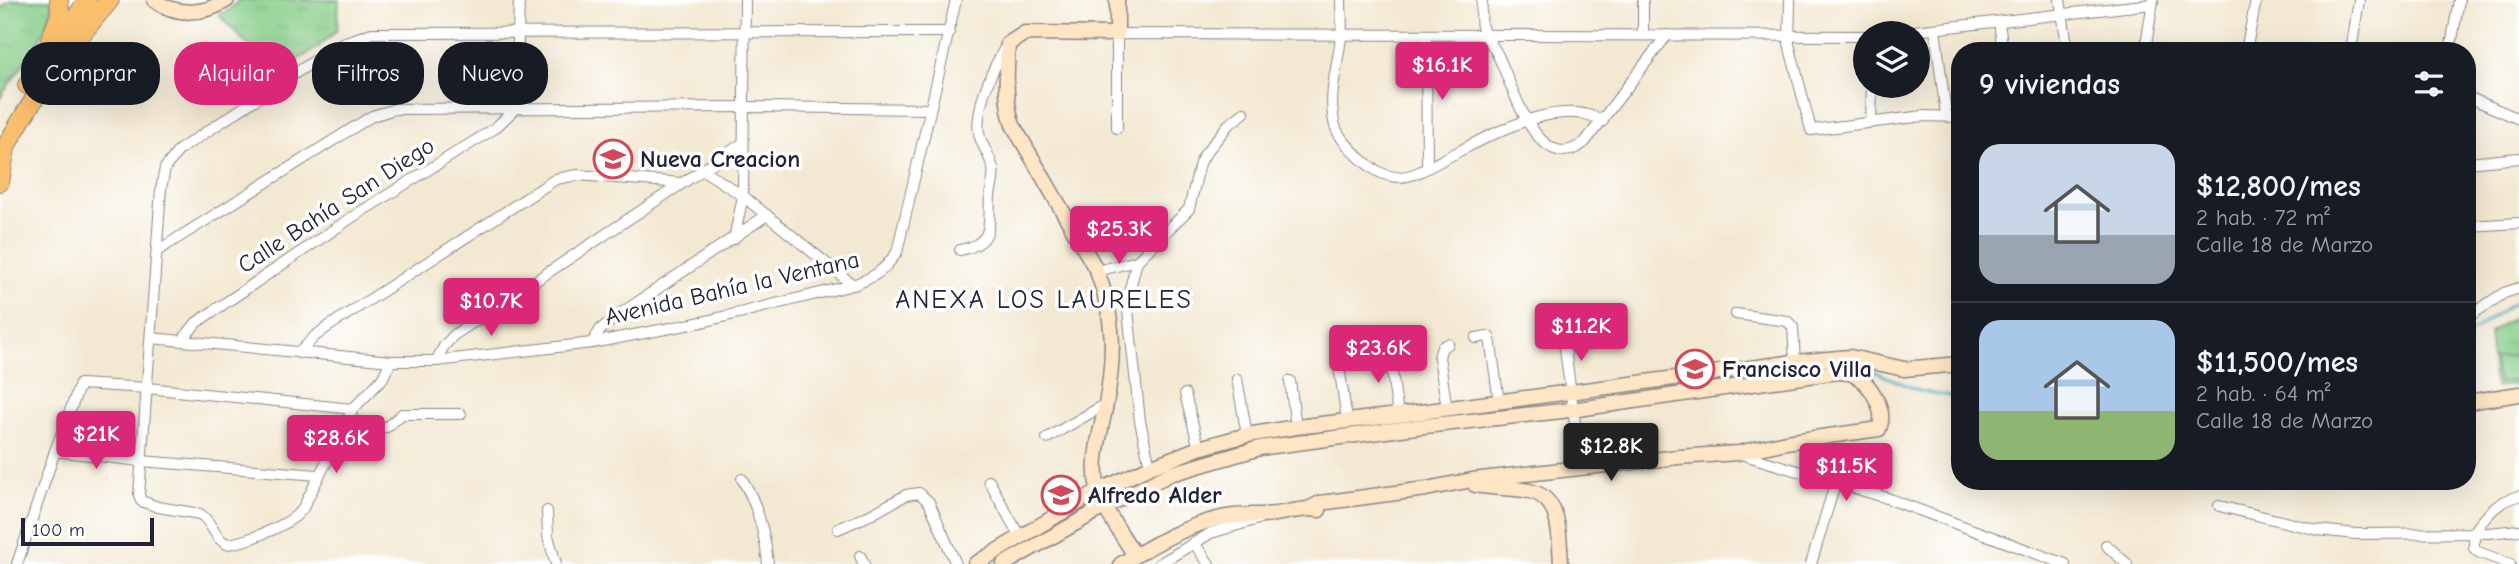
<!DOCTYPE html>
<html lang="es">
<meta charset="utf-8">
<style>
body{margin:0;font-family:"Comic Neue",sans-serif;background:#20242c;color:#f1f3f6;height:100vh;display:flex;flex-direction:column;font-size:26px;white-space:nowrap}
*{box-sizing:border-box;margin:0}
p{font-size:23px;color:#9ea1a6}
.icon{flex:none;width:38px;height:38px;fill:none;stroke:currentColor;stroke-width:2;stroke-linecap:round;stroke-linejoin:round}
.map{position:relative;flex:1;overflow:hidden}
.sheet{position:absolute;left:1951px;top:42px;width:525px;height:448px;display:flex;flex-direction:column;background:#171b24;border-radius:28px;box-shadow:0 7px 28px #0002}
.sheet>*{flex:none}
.hud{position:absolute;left:21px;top:42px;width:665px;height:63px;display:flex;gap:14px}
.controls{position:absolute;left:1853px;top:21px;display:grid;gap:14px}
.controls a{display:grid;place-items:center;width:77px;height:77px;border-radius:50%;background:#171b24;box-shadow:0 7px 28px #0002;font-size:35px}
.scale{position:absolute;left:21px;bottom:18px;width:133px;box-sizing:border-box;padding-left:7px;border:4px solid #22223b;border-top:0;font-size:19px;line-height:24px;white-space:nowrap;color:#22223b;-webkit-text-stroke:5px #fff;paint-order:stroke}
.price{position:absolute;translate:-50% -60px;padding:0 16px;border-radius:7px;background:#db2777;color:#fff;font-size:23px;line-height:46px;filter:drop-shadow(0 2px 4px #0008)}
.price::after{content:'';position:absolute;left:50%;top:42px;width:21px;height:16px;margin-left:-10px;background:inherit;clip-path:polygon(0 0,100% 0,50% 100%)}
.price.on{background:#222;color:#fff}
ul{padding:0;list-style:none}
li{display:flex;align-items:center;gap:21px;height:175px;padding:0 28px}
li+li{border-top:2px solid #363941}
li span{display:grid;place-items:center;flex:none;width:196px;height:140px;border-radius:21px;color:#555}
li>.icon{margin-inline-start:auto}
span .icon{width:84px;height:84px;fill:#fffc;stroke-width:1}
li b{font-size:30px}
h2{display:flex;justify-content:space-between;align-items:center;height:84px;padding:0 28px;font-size:30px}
.chip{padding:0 24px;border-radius:28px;background:#171b24;box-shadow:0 7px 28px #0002;font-size:24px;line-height:63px}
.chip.on{background:#db2777;color:#fff}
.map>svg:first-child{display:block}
.grass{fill:url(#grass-tufts);stroke:#547862;stroke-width:2}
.pitch{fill:#87cd88;stroke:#547862;stroke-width:2}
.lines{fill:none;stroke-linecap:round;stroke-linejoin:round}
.stream{stroke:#43a9c3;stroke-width:2.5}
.street-casing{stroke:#8a8586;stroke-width:12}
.secondary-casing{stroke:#8a8586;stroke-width:17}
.highway-casing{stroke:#8a8586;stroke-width:20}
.street{stroke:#fff;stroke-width:10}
.secondary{stroke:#fde5c5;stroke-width:14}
.highway{stroke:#f9bf6d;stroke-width:18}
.labels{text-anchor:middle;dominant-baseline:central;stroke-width:7;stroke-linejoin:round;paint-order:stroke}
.poi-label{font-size:24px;font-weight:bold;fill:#22223b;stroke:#fff;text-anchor:start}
.street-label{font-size:24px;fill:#22223b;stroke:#fff}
.neighbourhood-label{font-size:26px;letter-spacing:2px;fill:#22223b;stroke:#fff}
</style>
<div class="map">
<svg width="2519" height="564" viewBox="0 0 2519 564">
<defs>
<pattern id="grass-tufts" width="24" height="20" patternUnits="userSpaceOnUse" patternTransform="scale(1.75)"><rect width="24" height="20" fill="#87cd88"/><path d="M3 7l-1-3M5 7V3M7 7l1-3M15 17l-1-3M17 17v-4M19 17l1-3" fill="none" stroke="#74b076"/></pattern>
</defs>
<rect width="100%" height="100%" fill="#fff"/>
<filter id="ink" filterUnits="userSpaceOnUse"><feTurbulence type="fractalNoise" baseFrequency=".0143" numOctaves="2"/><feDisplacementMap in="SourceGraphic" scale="14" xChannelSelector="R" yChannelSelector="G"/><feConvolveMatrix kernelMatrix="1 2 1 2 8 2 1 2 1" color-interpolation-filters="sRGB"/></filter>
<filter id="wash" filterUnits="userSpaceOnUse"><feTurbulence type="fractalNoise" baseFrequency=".00686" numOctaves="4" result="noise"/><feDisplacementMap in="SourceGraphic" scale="28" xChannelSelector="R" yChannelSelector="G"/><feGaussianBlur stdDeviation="1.57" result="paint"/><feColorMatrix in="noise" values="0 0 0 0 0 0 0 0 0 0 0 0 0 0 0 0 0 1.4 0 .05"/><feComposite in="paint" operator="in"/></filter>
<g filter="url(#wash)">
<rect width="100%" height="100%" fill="#f3e8d1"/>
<!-- grass -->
<g class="grass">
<path d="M11,0H51C58,26 13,75 0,98V9Z"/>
<polygon points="239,0 339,0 337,30 317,48 294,62 255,52 219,15 231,8"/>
<polygon points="2519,313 2519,384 2495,387 2489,333"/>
</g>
<!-- pitch -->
<polygon class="pitch" points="2519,354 2519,379 2498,383 2494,358"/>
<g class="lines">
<!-- stream -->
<g class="stream">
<polyline points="2468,335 2509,305 2519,301"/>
<polyline points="1864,367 1920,391 1960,398"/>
<polyline points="1708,381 1820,367"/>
<polyline points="1170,467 1210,453 1257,441 1334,430"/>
<polyline points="1117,493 1157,472"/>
<polyline points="1049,530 1095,504"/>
<polyline points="990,564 1001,558"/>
</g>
</g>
</g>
<g filter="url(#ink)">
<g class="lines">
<defs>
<g id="street">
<path d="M1341,0C1341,12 1343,25 1341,37C1338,65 1328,94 1334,122C1337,136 1348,146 1358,156C1370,167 1382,177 1399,177C1415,177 1434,164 1448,157C1489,136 1558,95 1603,121"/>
<path d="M1482,0C1482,9 1480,19 1482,27C1484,36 1496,49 1500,60C1514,90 1539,179 1585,142L1667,35"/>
<polyline points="1643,0 1643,35"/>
<polyline points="1790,0 1789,44 1811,130 1923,116 1960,117"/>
<polyline points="2060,0 2068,51"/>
<polyline points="1999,22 2003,51"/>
<polyline points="1935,29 1946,115"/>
<polyline points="1897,33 2152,4"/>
<polyline points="1426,36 1427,168"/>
<polyline points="2145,51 2153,1"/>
<polyline points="2246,51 2256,0"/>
<polyline points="2351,51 2359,0"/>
<polyline points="2450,51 2459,0"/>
<polyline points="2468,97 2519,119"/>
<polyline points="516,108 519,0"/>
<polyline points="1871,122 1872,86"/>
<polyline points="1117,128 1117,34 1866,36"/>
<polyline points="2468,163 2519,158"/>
<polyline points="703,170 743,196 853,285"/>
<polyline points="2468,226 2519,223"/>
<polyline points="734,239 743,196 745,0"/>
<path d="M960,250C996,243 988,224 990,196C991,187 995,178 993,169C989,149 975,142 979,117C982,92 993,68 1006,46"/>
<polyline points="157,251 372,116 395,109 745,107 930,109"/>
<polyline points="1097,271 1137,261"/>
<polyline points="1736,314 1787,321 1793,327 1795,362"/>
<polyline points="2468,317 2504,293 2519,288"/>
<polyline points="1563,334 1581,469"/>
<path d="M151,338L391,361H436L592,343L702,322L853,285C875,277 884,271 897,252L956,0"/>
<polyline points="1476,338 1488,336 1490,338 1499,402"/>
<polyline points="182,341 196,323 209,314 354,216 494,129 516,108"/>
<polyline points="592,343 601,329 617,316 767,215"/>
<polyline points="1389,351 1398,415"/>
<polyline points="299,353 314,337 329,326 556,179 577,175 682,183"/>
<path d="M391,361L382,379L353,409L303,508C293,524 247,542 227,544C213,538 213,522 200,514L158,507L141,501L139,495L161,189L165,168L179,150L340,44L372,33L949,32"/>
<polyline points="436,361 444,346 454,335 743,143"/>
<polyline points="1339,366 1347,420"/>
<polyline points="1237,379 1247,435"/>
<polyline points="1290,381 1296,427"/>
<polyline points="1185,394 1199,448"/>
<polyline points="1447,409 1439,357 1442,347 1448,344"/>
<polyline points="347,420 382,427 387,427 402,414 461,414"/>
<polyline points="1047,438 1106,404"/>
<polyline points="55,451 141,461 318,475"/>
<polyline points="1741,454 1884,497 2065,564"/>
<polyline points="1150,467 1140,421 1127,301 1137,261 1189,209 1200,163 1205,154 1228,125 1244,113"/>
<path d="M742,479C758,505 765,533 768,564"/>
<polyline points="989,481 1021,539"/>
<polyline points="2219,506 2318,530 2356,534 2488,533 2519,530"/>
<polyline points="547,511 548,536 556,564"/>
<polyline points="838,529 872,514 906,495 919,493 929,502 956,564"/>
<polyline points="1194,543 1209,564"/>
<polyline points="2106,545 2127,564"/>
<polyline points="860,556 864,564"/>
<polyline points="17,564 55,451 80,384 147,388 353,409"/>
<polyline points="1159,564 1211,533 1258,519"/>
<polyline points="1811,564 1835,484"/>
<path d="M2510,564L2478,552L2474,548V532C2487,515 2497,501 2519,496"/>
</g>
<g id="secondary">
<path d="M154,0C175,16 205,15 227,0"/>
<path d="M1117,0V34L1025,33L1008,44C1007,71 1004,100 1013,125L1097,271C1115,319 1115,354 1106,404C1101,432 1091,461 1098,489C1103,510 1124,537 1135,556"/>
<polyline points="2468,402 2519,394"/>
<path d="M1475,485C1493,489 1511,487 1529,491C1562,497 1559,538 1561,564"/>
<polyline points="975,564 1098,491 1150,467 1199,448 1247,435 1296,427 1398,415 1795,362 1850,357 1904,369 1960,364"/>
<path d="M1004,564L1106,506L1170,474L1260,448L1416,427L1571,410L1837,372C1843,372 1849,372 1854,375C1871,383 1887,411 1879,429L1786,442L1738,453L1678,457L1472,480L1426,489L1320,503L1310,508"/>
<path d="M1121,564C1153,545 1184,526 1221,518C1238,514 1257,516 1276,514C1290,512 1305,507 1319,510"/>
</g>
<g id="highway">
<polyline points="50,40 60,15 59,0"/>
<polyline points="27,85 88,0"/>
<path d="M0,158C31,98 66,51 110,0"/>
<polyline points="0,182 6,147"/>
</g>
</defs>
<!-- street casing -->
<use href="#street" class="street-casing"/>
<!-- secondary casing -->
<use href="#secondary" class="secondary-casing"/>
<!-- highway casing -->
<use href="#highway" class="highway-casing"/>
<!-- street -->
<use href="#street" class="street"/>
<!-- secondary -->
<use href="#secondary" class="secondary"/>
<!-- highway -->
<use href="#highway" class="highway"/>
</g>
</g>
<!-- icons -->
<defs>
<symbol id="school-ring" viewBox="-11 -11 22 22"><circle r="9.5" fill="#fff" stroke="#d1495b" stroke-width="1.5"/><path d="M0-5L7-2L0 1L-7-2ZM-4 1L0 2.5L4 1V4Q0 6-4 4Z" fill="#d1495b"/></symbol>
</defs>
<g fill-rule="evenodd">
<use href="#school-ring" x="591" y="137" width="44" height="44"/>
<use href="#school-ring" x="1673" y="347" width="44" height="44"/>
<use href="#school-ring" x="1039" y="473" width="44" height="44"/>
</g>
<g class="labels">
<!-- poi labels -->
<g class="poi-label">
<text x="640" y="159">Nueva Creacion</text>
<text x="1722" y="369">Francisco Villa</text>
<text x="1088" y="495">Alfredo Alder</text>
</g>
<!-- street labels -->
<g class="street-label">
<text transform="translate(336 205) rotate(-33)">Calle Bahía San Diego</text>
<text transform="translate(732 288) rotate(-13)">Avenida Bahía la Ventana</text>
</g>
<!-- neighbourhood labels -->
<g class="neighbourhood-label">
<text x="1044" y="300">ANEXA LOS LAURELES</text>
</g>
</g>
</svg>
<div class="controls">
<a><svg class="icon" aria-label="layers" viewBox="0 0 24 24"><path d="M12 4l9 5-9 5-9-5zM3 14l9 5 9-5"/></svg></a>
</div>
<div class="scale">100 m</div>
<b class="price" style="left:1442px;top:102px">$16.1K</b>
<b class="price" style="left:1119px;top:266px">$25.3K</b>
<b class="price" style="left:491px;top:338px">$10.7K</b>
<b class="price" style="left:1581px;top:363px">$11.2K</b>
<b class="price" style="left:1378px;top:385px">$23.6K</b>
<b class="price" style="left:96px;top:471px">$21K</b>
<b class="price" style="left:336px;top:475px">$28.6K</b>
<b class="price on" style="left:1611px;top:483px">$12.8K</b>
<b class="price" style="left:1846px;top:503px">$11.5K</b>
<div class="hud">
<a class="chip">Comprar</a>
<a class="chip on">Alquilar</a>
<a class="chip">Filtros</a>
<a class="chip">Nuevo</a>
</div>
<section class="sheet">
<h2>9 viviendas<svg class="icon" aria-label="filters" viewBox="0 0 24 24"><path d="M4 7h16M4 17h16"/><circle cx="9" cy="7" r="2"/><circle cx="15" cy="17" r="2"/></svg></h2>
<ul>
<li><span style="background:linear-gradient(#c9d6e8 65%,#9aa5b1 0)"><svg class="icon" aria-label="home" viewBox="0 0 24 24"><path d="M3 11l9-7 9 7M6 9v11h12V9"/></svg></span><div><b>$12,800/mes</b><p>2 hab. · 72 m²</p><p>Calle 18 de Marzo</p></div></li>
<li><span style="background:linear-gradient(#a9c7e8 65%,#8fb573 0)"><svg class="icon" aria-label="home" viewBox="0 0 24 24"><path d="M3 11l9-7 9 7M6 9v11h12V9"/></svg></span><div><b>$11,500/mes</b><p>2 hab. · 64 m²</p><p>Calle 18 de Marzo</p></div></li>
</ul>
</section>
</div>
